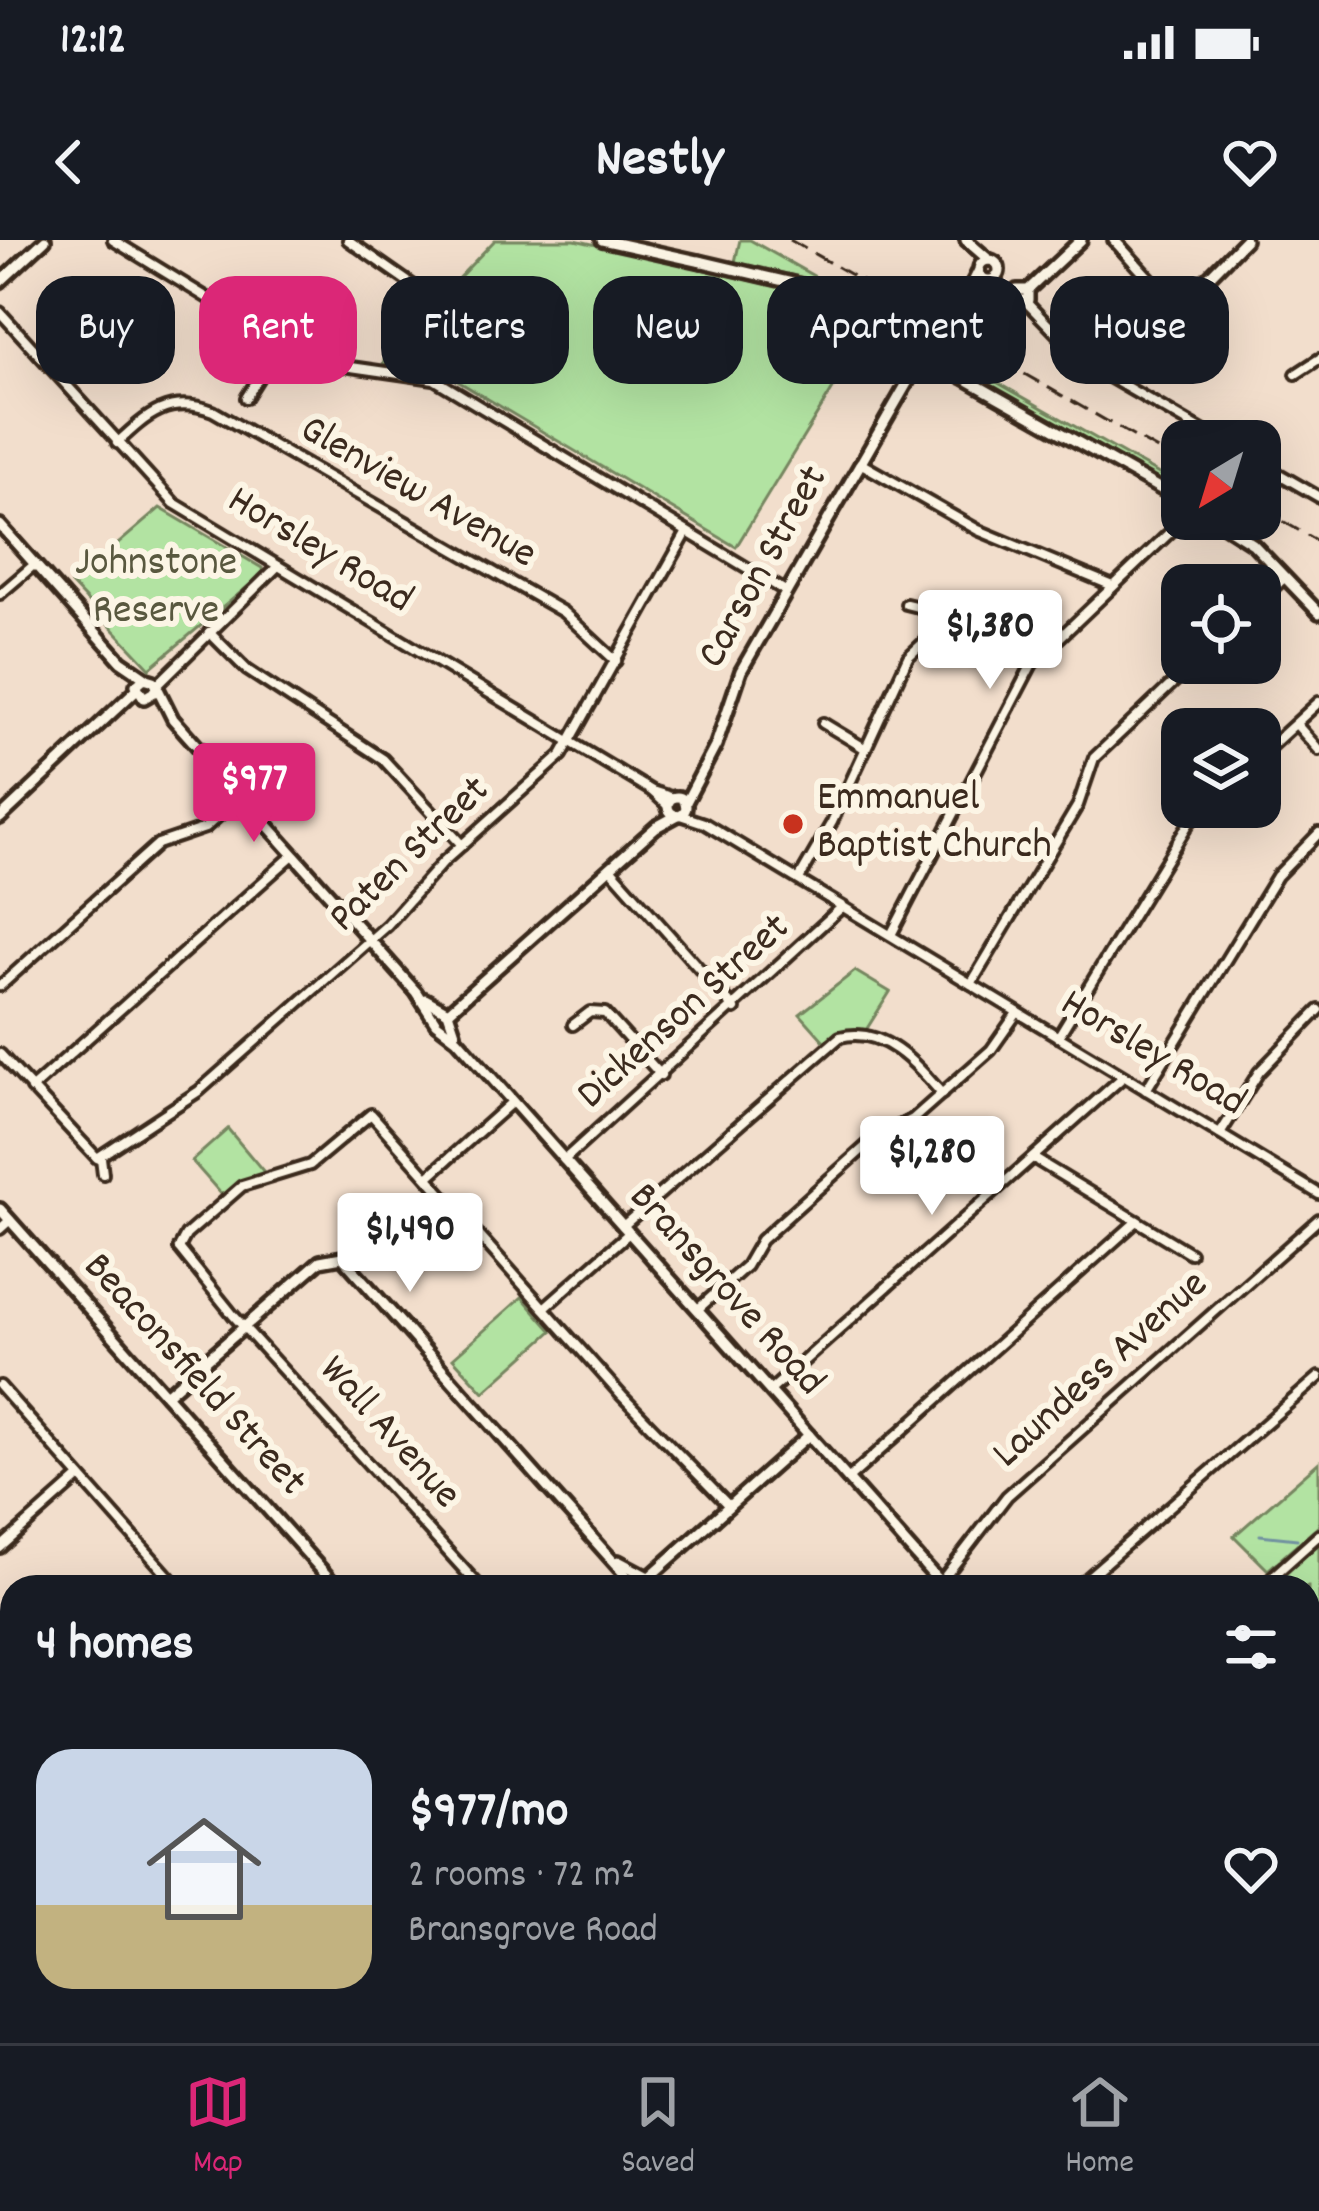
<!DOCTYPE html>
<meta charset="utf-8">
<style>
body{margin:0;font-family:Dekko,sans-serif;background:#242831;color:#f1f3f6;height:100vh;display:flex;flex-direction:column;font-size:45px;white-space:nowrap}
*{box-sizing:border-box;margin:0}
p{font-size:39px;color:#9ea1a6}
.icon{flex:none;width:66px;height:66px;fill:none;stroke:currentColor;stroke-width:2;stroke-linecap:round;stroke-linejoin:round}
.map{position:relative;flex:1;overflow:hidden}
.drawer{position:absolute;left:0px;top:1335px;width:1320px;height:468px;display:flex;flex-direction:column;background:#171b24;border-radius:36px 36px 0 0;box-shadow:0 12px 48px #0002}
.drawer>*{flex:none}
.hud{position:absolute;left:36px;top:36px;width:1248px;height:108px;display:flex;gap:24px}
.needle{width:78px;rotate:218deg}
.tools{position:absolute;left:1161px;top:180px;display:grid;gap:24px}
.tools a{display:grid;place-items:center;width:120px;height:120px;border-radius:24px;background:#171b24;box-shadow:0 12px 48px #0002;font-size:60px}
.price{position:absolute;translate:-50% -102px;padding:0 27px;border-radius:12px;background:#fff;color:#222;font-size:39px;line-height:78px;filter:drop-shadow(0 3px 6px #0008)}
.price::after{content:'';position:absolute;left:50%;top:72px;width:36px;height:27px;margin-left:-18px;background:inherit;clip-path:polygon(0 0,100% 0,50% 100%)}
.price.on{background:#db2777;color:#fff}
ul{padding:0;list-style:none}
li{display:flex;align-items:center;gap:36px;height:300px;padding:0 36px}
li+li{border-top:3px solid #363941}
li span{display:grid;place-items:center;flex:none;width:336px;height:240px;border-radius:36px;color:#555}
li>.icon{margin-inline-start:auto}
span .icon{width:144px;height:144px;fill:#fffc;stroke-width:1}
li b{font-size:51px}
h2{display:flex;justify-content:space-between;align-items:center;height:144px;padding:0 36px;font-size:51px}
.tag{padding:0 42px;border-radius:36px;background:#171b24;box-shadow:0 12px 48px #0002;font-size:42px;line-height:108px}
.tag.on{background:#db2777;color:#fff}
.status{display:flex;justify-content:space-between;align-items:center;height:84px;padding:0 60px;background:#171b24;direction:ltr}
.status svg{height:33px;fill:currentColor}
header{display:flex;justify-content:space-between;align-items:center;height:156px;padding:0 36px;background:#171b24;font-size:54px;font-weight:700}
.dock{display:flex;justify-content:space-around;align-items:center;height:168px;border-top:3px solid #363941;background:#171b24;font-size:33px;color:#9ea1a6}
.dock a{display:grid;justify-items:center;gap:6px}
.dock .on{color:#db2777}
.map>svg:first-child{display:block}
.green{fill:#b2e3a2;stroke:#768660;stroke-width:3}
.lines{fill:none;stroke-linecap:round;stroke-linejoin:round}
.stream{stroke:#7192a0;stroke-width:3}
.street-casing{stroke:#3b2a1e;stroke-width:16}
.secondary-casing{stroke:#3b2a1e;stroke-width:18}
.highway-casing{stroke:#3b2a1e;stroke-width:21}
.street{stroke:#fcf5e5;stroke-width:8}
.secondary{stroke:#fcf5e5;stroke-width:9}
.highway{stroke:#fbddab;stroke-width:12}
.rail{stroke:#3b2a1e;stroke-width:3;stroke-dasharray:18 9;stroke-linecap:butt}
.secondary-bridge-casing{stroke:#3b2a1e;stroke-width:18;stroke-linecap:butt}
.secondary-bridge{stroke:#fcf5e5;stroke-width:9}
.poi-dot{fill:#c8321e;stroke:#fcf5e5;stroke-width:4.5}
.labels{text-anchor:middle;dominant-baseline:central;stroke-width:12;stroke-linejoin:round;paint-order:stroke}
.street-label{font-size:42px;fill:#3b2a1e;stroke:#fcf5e5}
.park-label{font-size:42px;fill:#59583f;stroke:#fcf5e5}
.poi-label{font-size:42px;fill:#3b2a1e;stroke:#fcf5e5;text-anchor:start}
</style>
<div class="status"><b>12:12</b><svg viewBox="0 0 49 12"><path d="M0 12V9h3v3zM5 12V6h3v6zM10 12V3h3v9zM15 12V0h3v12zM26 1h20v11H26zM47 4h2v5h-2z"/></svg></div>
<header><svg class="icon" aria-label="back" viewBox="0 0 24 24"><path d="M15 5l-7 7 7 7"/></svg>Nestly<svg class="icon" aria-label="heart" viewBox="0 0 24 24"><path d="M12 20l-8-8c-3-5 5-10 8-4 3-6 11-1 8 4z"/></svg></header>
<div class="map">
<svg width="1319" height="1803" viewBox="0 0 1319 1803">
<rect width="100%" height="100%" fill="#f2decc"/>
<filter id="ink" filterUnits="userSpaceOnUse"><feTurbulence type="fractalNoise" baseFrequency=".00833" numOctaves="2"/><feDisplacementMap in="SourceGraphic" scale="24" xChannelSelector="R" yChannelSelector="G"/><feConvolveMatrix kernelMatrix="1 2 1 2 8 2 1 2 1" color-interpolation-filters="sRGB"/></filter>
<g filter="url(#ink)">
<!-- green -->
<g class="green">
<polygon points="495,0 575,0 792,50 867,93 736,307 439,130 383,125 388,102 401,98"/>
<polygon points="740,0 750,0 927,100 937,99 920,105 804,38 735,22"/>
<polygon points="954,118 1182,247 1182,255 979,140 952,123"/>
<polygon points="160,268 262,328 263,334 150,428 71,344"/>
<polygon points="855,731 890,752 866,790 844,791 824,801 800,774"/>
<polygon points="228,889 264,932 223,956 192,921"/>
<polygon points="522,1057 552,1091 484,1152 453,1118"/>
<polygon points="1319,1222 1319,1286 1268,1330 1234,1296"/>
<polygon points="1319,1304 1319,1557 1308,1546 1308,1347 1271,1347"/>
</g>
<g class="lines">
<!-- stream -->
<polyline class="stream" points="1260,1295 1297,1299"/>
<defs>
<g id="street">
<polyline points="113,0 276,100 344,126 434,139 787,352"/>
<polyline points="348,0 427,55"/>
<polyline points="1026,62 1085,123 1220,201"/>
<polyline points="0,72 174,263 652,551 674,558"/>
<polyline points="1296,134 1319,119"/>
<polyline points="246,158 281,102"/>
<path d="M117,203C148,174 169,155 213,171L563,372L616,421"/>
<polyline points="860,223 978,290 1113,346"/>
<polyline points="1260,223 1319,257"/>
<polyline points="0,354 35,324"/>
<polyline points="1260,361 1285,337"/>
<polyline points="906,364 935,371 948,385"/>
<polyline points="209,392 247,430 383,519 462,605"/>
<polyline points="156,446 278,326"/>
<polyline points="823,483 866,509"/>
<polyline points="1296,484 1319,510"/>
<polyline points="1260,516 1319,462"/>
<polyline points="653,552 668,566"/>
<polyline points="680,575 704,583 1319,954"/>
<polyline points="610,628 735,769"/>
<polyline points="799,639 832,582 908,417 938,389 953,385 1036,419"/>
<polyline points="891,695 1032,424 1184,279"/>
<polyline points="971,744 1078,565 1094,518 1194,423"/>
<polyline points="0,746 158,604 205,588 241,556"/>
<polyline points="573,785 590,772 605,773 661,835"/>
<polyline points="1058,797 1189,583 1204,567"/>
<polyline points="0,814 97,918 199,851 387,685 443,622 562,515 687,292"/>
<polyline points="31,849 293,615"/>
<polyline points="1146,850 1277,636 1319,593"/>
<polyline points="1220,894 1259,832 1319,770"/>
<polyline points="101,918 103,934"/>
<polyline points="1033,918 1190,1013"/>
<polyline points="564,920 842,667"/>
<polyline points="428,937 512,862"/>
<path d="M623,986L840,797C884,786 916,824 942,854"/>
<polyline points="0,989 10,980"/>
<polyline points="179,1008 186,995 242,946 310,925 371,874 622,1156 729,1266"/>
<polyline points="179,1008 233,1075 480,1347"/>
<polyline points="544,1068 629,993"/>
<polyline points="698,1069 746,1026 761,1000 875,898 913,879 991,810 1017,773"/>
<polyline points="0,1146 178,1347"/>
<polyline points="770,1151 1123,837"/>
<polyline points="848,1239 1137,981"/>
<polyline points="0,1308 80,1237"/>
<polyline points="940,1343 1007,1256 1319,979"/>
<polyline points="1077,1347 1319,1137"/>
<polyline points="1261,1347 1319,1295"/>
<polyline points="1308,1559 1319,1572"/>
<polyline points="0,1654 12,1667"/>
<polyline points="1308,1660 1319,1651"/>
<polyline points="123,1791 134,1803"/>
<polyline points="555,1791 566,1803"/>
<polyline points="9,1803 22,1791"/>
<polyline points="466,1803 475,1791"/>
<polyline points="1170,1803 1180,1791"/>
</g>
<g id="secondary">
<polyline points="602,0 702,22"/>
<polyline points="966,0 989,20"/>
<polyline points="1114,0 1155,45 1181,57 1198,48 1245,0"/>
<circle cx="989" cy="30" r="10"/>
<polyline points="699,21 801,45 921,118"/>
<polyline points="0,42 45,0"/>
<polyline points="1028,50 1017,50 1016,60 1028,60 1028,50 1081,0"/>
<polyline points="956,76 978,32"/>
<circle cx="931" cy="119" r="10"/>
<polyline points="941,117 964,138 1182,261"/>
<polyline points="1214,279 1253,304 1319,373"/>
<polyline points="0,285 121,421 146,438"/>
<polyline points="156,451 144,458 136,445 144,438 154,441 173,479 416,752 436,783 457,799 944,1347"/>
<circle cx="677" cy="566" r="9"/>
<polyline points="685,564 716,505 741,431 921,119"/>
<polyline points="0,578 136,450"/>
<polyline points="425,759 448,772 455,793"/>
<polyline points="448,772 656,587 678,575"/>
<polyline points="0,969 337,1347"/>
<polyline points="166,1155 320,1021 342,1017 636,1347"/>
<polyline points="618,1321 648,1337"/>
<polyline points="638,1347 809,1195"/>
<polyline points="1308,1756 1308,1758"/>
<polyline points="784,1791 794,1803"/>
<polyline points="1251,1803 1266,1791"/>
</g>
<g id="highway">
<polyline points="0,1461 12,1463"/>
<polyline points="0,1474 12,1476"/>
<polyline points="1055,1791 1069,1803"/>
<polyline points="1081,1791 1095,1803"/>
</g>
</defs>
<!-- street casing -->
<use href="#street" class="street-casing"/>
<!-- secondary casing -->
<use href="#secondary" class="secondary-casing"/>
<!-- highway casing -->
<use href="#highway" class="highway-casing"/>
<!-- street -->
<use href="#street" class="street"/>
<!-- secondary -->
<use href="#secondary" class="secondary"/>
<!-- highway -->
<use href="#highway" class="highway"/>
<!-- rail -->
<g class="rail">
<polyline points="790,0 1182,224"/>
<polyline points="1260,268 1319,302"/>
</g>
<defs>
<polyline id="secondary-bridge" points="944,98 956,76"/>
</defs>
<!-- secondary-bridge casing -->
<use href="#secondary-bridge" class="secondary-bridge-casing"/>
<!-- secondary-bridge -->
<use href="#secondary-bridge" class="secondary-bridge"/>
</g>
</g>
<!-- markers -->
<circle class="poi-dot" cx="793" cy="584" r="12"/>
<g class="labels">
<!-- street labels -->
<g class="street-label">
<text transform="translate(417 254) rotate(30)">Glenview Avenue</text>
<text transform="translate(319 312) rotate(31)">Horsley Road</text>
<text transform="translate(765 328) rotate(-61)">Carson Street</text>
<text transform="translate(411 616) rotate(-44)">Paten Street</text>
<text transform="translate(685 773) rotate(-42)">Dickenson Street</text>
<text transform="translate(1152 815) rotate(31)">Horsley Road</text>
<text transform="translate(725 1051) rotate(48)">Bransgrove Road</text>
<text transform="translate(1102 1131) rotate(-42)">Laundess Avenue</text>
<text transform="translate(193 1136) rotate(48)">Beaconsfield Street</text>
<text transform="translate(388 1194) rotate(48)">Wall Avenue</text>
</g>
<!-- park labels -->
<g class="park-label">
<text x="156" y="325">Johnstone<tspan x="156" dy="48">Reserve</tspan></text>
</g>
<!-- poi labels -->
<g class="poi-label">
<text x="817" y="560">Emmanuel<tspan x="817" dy="48">Baptist Church</tspan></text>
</g>
</g>
</svg>
<div class="tools">
<a><svg class="needle" viewBox="-14 -14 28 28"><path d="M0-13l5 13h-10z" fill="#e53935"/><path d="M0 13l5-13h-10z" fill="#9ea1a6"/></svg></a>
<a><svg class="icon" aria-label="locate" viewBox="0 0 24 24"><circle cx="12" cy="12" r="6"/><path d="M12 2v4M12 18v4M2 12h4M18 12h4"/></svg></a>
<a><svg class="icon" aria-label="layers" viewBox="0 0 24 24"><path d="M12 4l9 5-9 5-9-5zM3 14l9 5 9-5"/></svg></a>
</div>
<b class="price" style="left:990px;top:452px">$1,380</b>
<b class="price on" style="left:254px;top:605px">$977</b>
<b class="price" style="left:932px;top:978px">$1,280</b>
<b class="price" style="left:410px;top:1055px">$1,490</b>
<div class="hud">
<a class="tag">Buy</a>
<a class="tag on">Rent</a>
<a class="tag">Filters</a>
<a class="tag">New</a>
<a class="tag">Apartment</a>
<a class="tag">House</a>
</div>
<section class="drawer">
<h2>4 homes<svg class="icon" aria-label="filters" viewBox="0 0 24 24"><path d="M4 7h16M4 17h16"/><circle cx="9" cy="7" r="2"/><circle cx="15" cy="17" r="2"/></svg></h2>
<ul>
<li><span style="background:linear-gradient(#c9d6e8 65%,#c2b280 0)"><svg class="icon" aria-label="home" viewBox="0 0 24 24"><path d="M3 11l9-7 9 7M6 9v11h12V9"/></svg></span><div><b>$977/mo</b><p>2 rooms · 72 m²</p><p>Bransgrove Road</p></div><svg class="icon" aria-label="heart" viewBox="0 0 24 24"><path d="M12 20l-8-8c-3-5 5-10 8-4 3-6 11-1 8 4z"/></svg></li>
</ul>
</section>
</div>
<nav class="dock">
<a class="on"><svg class="icon" aria-label="map" viewBox="0 0 24 24"><path d="M3 6l6-2 6 2 6-2v14l-6 2-6-2-6 2zM9 4v14M15 6v14"/></svg>Map</a>
<a><svg class="icon" aria-label="saved" viewBox="0 0 24 24"><path d="M7 4h10v16l-5-4-5 4z"/></svg>Saved</a>
<a><svg class="icon" aria-label="home" viewBox="0 0 24 24"><path d="M3 11l9-7 9 7M6 9v11h12V9"/></svg>Home</a>
</nav>
